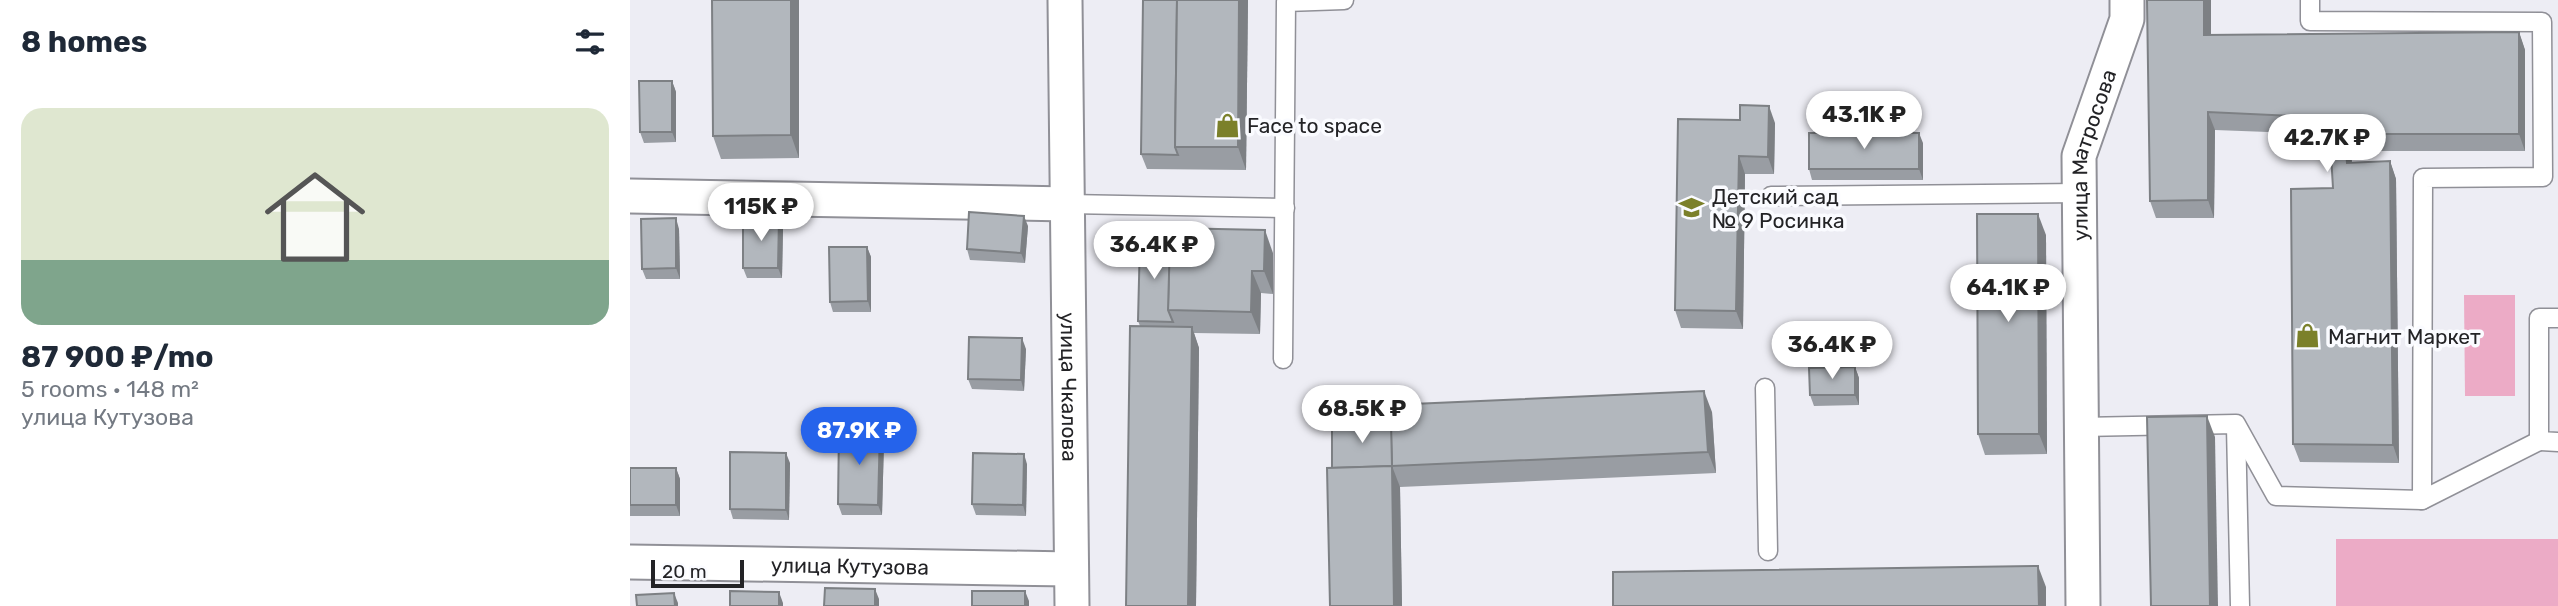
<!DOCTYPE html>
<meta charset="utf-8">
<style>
body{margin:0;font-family:Rubik,sans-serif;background:#f6f6f7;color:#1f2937;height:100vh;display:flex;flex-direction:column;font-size:26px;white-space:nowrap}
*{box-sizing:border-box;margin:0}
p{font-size:23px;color:#747a83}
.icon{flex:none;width:38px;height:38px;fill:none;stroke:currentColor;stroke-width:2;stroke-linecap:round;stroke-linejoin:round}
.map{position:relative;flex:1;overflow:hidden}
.drawer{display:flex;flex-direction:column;background:#fff;width:630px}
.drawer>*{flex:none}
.scale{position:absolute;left:21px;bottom:18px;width:93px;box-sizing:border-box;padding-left:7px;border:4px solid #232326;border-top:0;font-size:19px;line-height:24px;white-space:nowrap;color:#232326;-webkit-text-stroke:5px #fafbff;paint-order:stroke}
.price{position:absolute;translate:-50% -60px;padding:0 16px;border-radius:24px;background:#fff;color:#222;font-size:23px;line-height:46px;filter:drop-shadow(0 2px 4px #0008)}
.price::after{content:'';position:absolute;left:50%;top:42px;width:21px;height:16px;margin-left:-10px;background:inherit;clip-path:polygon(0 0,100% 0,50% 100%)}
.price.selected{background:#2563eb;color:#fff}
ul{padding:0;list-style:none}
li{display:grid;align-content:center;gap:14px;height:371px;padding:0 21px}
li span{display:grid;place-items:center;height:217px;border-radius:21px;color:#555}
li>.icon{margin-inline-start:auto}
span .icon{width:126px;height:126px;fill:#fffc;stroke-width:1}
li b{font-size:30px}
h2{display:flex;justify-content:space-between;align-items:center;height:84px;padding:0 21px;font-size:30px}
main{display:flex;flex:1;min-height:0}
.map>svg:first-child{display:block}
.green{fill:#ecabc6}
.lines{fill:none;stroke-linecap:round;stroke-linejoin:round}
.lane-casing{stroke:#909097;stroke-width:21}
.street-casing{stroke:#909097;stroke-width:37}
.lane{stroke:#fff;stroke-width:18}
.street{stroke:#fff;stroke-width:33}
.wall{fill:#999da3}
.shaded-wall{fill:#7d8084}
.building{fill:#b2b7bd;stroke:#7d8084;stroke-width:2}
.labels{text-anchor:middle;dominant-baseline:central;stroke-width:7;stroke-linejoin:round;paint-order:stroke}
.poi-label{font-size:21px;fill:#232326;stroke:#fafbff;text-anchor:start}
.street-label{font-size:21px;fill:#232326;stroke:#fafbff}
</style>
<main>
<section class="drawer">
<h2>8 homes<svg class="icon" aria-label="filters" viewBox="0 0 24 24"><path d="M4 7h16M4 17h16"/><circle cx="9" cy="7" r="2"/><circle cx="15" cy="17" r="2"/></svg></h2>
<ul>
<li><span style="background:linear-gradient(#dfe7d0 70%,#7fa58c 0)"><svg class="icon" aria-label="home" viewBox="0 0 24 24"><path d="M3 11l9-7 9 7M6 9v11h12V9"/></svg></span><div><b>87 900 ₽/mo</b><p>5 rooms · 148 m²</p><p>улица Кутузова</p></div></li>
</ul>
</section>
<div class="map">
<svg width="1928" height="606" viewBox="0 0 1928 606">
<rect width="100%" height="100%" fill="#ededf4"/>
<!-- green -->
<g class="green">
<polygon points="1834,295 1885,295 1885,396 1835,396"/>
<rect x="1706" y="539" width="222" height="67"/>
</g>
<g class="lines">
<defs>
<g id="lane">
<polyline points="1141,196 1449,193"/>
<polyline points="438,204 655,208"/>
<polyline points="1928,318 1909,318 1909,441 1928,442"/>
<polyline points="653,359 656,2 714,0"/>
<polyline points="1135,388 1138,551"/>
<polyline points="1451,427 1606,424 1646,496 1792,500 1793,178 1913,177 1912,22 1680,21 1680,0"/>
<polyline points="1606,427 1610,606"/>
<polyline points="1792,500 1909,441"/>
</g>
<g id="street">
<path id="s1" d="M435,0L442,606"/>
<polyline points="0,196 438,204"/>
<path id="s2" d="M0,562L441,569"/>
<path id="s3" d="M1453,606L1449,156L1497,19V0"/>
</g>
</defs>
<!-- lane casing -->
<use href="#lane" class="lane-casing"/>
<!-- street casing -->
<use href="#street" class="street-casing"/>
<!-- lane -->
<use href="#lane" class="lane"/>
<!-- street -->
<use href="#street" class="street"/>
</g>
<!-- wall -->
<g class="wall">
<polygon points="169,0 169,158 91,159 83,136"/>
<polygon points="618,0 616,170 517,169 511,154"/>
<polygon points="1517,0 1581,0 1581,35 1889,32 1895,50 1895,151 1721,151 1722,162 1760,161 1766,179 1769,463 1670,462 1663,444 1703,188 1701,154 1668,154 1662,137 1662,133 1585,130 1584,218 1526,218 1520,201"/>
<polygon points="42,81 46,92 46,142 14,143 10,132"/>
<polygon points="1110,120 1145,123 1144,174 1115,174 1113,329 1051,328 1045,310"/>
<polygon points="1293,143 1293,180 1182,180 1179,169"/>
<polygon points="398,226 395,263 340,260 337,249"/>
<polygon points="49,229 50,279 16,279 12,269"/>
<polygon points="153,229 152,278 117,278 113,268"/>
<polygon points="1416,235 1417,454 1355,455 1348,434"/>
<polygon points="237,247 241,257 241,312 203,312 200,302"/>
<polygon points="643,253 643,294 631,293 630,334 564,333 569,348 566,606 496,606 510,326 508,321"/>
<polygon points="396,349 394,391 342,389 338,379"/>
<polygon points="1225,367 1229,378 1229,405 1184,406 1180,395"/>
<polygon points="1082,412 1086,473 770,487 772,606 700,606 697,468"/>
<polygon points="254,441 252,515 212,515 208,504"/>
<polygon points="160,463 159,520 103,519 100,509"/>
<polygon points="397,464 396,516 346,515 342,504"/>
<polygon points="0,468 46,468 50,479 50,516 0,516"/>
</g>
<!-- shaded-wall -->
<g class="shaded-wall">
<polygon points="161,0 169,0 169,158 161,135"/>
<polygon points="609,0 618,0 616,170 608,147"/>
<polygon points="1574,0 1581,0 1581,52 1574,35"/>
<polygon points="1889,32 1895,50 1895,151 1889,134"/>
<polygon points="42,81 46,92 46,142 42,132"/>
<polygon points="1139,106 1145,123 1144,174 1138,157"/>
<polygon points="1578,112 1585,130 1584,218 1578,200"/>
<polygon points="1289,133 1293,143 1293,180 1289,169"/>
<polygon points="1715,134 1721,151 1723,180 1717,163"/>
<polygon points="1109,156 1115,174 1113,329 1106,311"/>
<polygon points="1760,161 1766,179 1769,463 1763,445"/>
<polygon points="1408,214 1416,235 1417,454 1409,434"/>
<polygon points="394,216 398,226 395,263 391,253"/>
<polygon points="46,218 49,229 50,279 46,268"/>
<polygon points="149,218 153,229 152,278 148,268"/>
<polygon points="635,230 643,253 643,294 634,271"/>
<polygon points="237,247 241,257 241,312 238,301"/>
<polygon points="622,271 631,293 630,334 621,312"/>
<polygon points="562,327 569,348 566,606 558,606"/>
<polygon points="392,338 396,349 394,391 391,380"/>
<polygon points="1225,367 1229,378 1229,405 1225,395"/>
<polygon points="1074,391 1082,412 1086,473 1078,452"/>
<polygon points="1577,416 1585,437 1588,606 1580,606"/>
<polygon points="250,430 254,441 252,515 248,505"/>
<polygon points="156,453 160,463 159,520 156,510"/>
<polygon points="394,454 397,464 396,516 393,505"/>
<polygon points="762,466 770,487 772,606 764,606"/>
<polygon points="46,468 50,479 50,516 46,505"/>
<polygon points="1408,566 1416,587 1416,606 1409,606"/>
<polygon points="245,589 249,599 249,606 245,606"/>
<polygon points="395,591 399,601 399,606 395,606"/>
<polygon points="149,592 153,603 153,606 149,606"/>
<polygon points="44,593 48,603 48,606 45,606"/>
</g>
<!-- building -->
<g class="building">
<polygon points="82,0 161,0 161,135 83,136"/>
<polygon points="513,0 547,0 545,147 548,155 511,154"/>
<polygon points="547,0 609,0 608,147 545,147"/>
<polygon points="1517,0 1574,0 1574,35 1889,32 1889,134 1715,134 1717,163 1760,161 1763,445 1663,444 1661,189 1703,188 1700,137 1662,137 1662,116 1578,112 1578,200 1520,201"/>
<polygon points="9,81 42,81 42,132 10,132"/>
<polygon points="1110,105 1139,106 1138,157 1109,156 1106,311 1045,310 1048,119 1110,120"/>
<rect x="1179" y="133" width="110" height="36"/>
<polygon points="339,212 394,216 391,253 337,249"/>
<polygon points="1347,214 1408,214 1409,434 1348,434"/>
<polygon points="46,218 46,268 12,269 11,219"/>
<polygon points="113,218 149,218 148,268 113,268"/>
<polygon points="540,228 635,230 634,271 622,271 621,312 538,310"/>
<polygon points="510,239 540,240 538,310 543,322 508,321"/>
<polygon points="199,247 237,247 238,301 200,302"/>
<polygon points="500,326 562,327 558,606 496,606"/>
<polygon points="339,337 392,338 391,380 338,379"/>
<polygon points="1225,367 1225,395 1180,395 1179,368"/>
<polygon points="1074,391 1078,452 762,466 760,405"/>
<polygon points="1577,416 1580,606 1521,606 1517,417"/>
<polygon points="761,421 762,466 702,468 702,423"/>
<polygon points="209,430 250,430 248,505 208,504"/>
<polygon points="100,452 156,453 156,510 100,509"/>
<polygon points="343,453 394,454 393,505 342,504"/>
<polygon points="762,466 764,606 700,606 697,468"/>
<rect x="0" y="468" width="46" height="37"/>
<polygon points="1408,566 1409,606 983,606 983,572"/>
<polygon points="195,588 245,589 245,606 194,606"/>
<polygon points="100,591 149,592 149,606 100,606"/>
<rect x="342" y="591" width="53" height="15"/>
<polygon points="44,593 45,606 7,606 6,595"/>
</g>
<!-- icons -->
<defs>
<symbol id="shop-bare" viewBox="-9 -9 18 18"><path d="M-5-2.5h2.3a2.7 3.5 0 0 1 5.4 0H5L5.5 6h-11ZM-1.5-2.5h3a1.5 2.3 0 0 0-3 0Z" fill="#7b802a" stroke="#fafbff" stroke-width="2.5" paint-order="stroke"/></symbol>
<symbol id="school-bare" viewBox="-9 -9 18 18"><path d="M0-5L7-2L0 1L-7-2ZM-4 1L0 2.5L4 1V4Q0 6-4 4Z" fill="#7b802a" stroke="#fafbff" stroke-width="2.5" paint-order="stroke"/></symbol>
</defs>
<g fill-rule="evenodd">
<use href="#shop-bare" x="580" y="108" width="35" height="35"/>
<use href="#school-bare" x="1044" y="190" width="35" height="35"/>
<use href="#shop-bare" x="1660" y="318" width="35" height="35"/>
</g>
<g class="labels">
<!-- poi labels -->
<g class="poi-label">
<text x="617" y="125">Face to space</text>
<text x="1082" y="196">Детский сад<tspan x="1082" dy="24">№ 9 Росинка</tspan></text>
<text x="1698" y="336">Магнит Маркет</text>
</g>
<!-- street labels -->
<g class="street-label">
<text stroke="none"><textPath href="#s3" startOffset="453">улица Матросова</textPath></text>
<text stroke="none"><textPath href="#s1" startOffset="387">улица Чкалова</textPath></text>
<text stroke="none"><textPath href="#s2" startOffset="220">улица Кутузова</textPath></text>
</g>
</g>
</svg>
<div class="scale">20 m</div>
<b class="price" style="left:1234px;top:151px">43.1K ₽</b>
<b class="price" style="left:1697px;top:174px">42.7K ₽</b>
<b class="price" style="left:131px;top:243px">115K ₽</b>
<b class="price" style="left:524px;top:281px">36.4K ₽</b>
<b class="price" style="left:1378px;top:324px">64.1K ₽</b>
<b class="price" style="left:1202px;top:381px">36.4K ₽</b>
<b class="price" style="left:732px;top:445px">68.5K ₽</b>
<b class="price selected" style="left:229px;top:467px">87.9K ₽</b>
</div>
</main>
